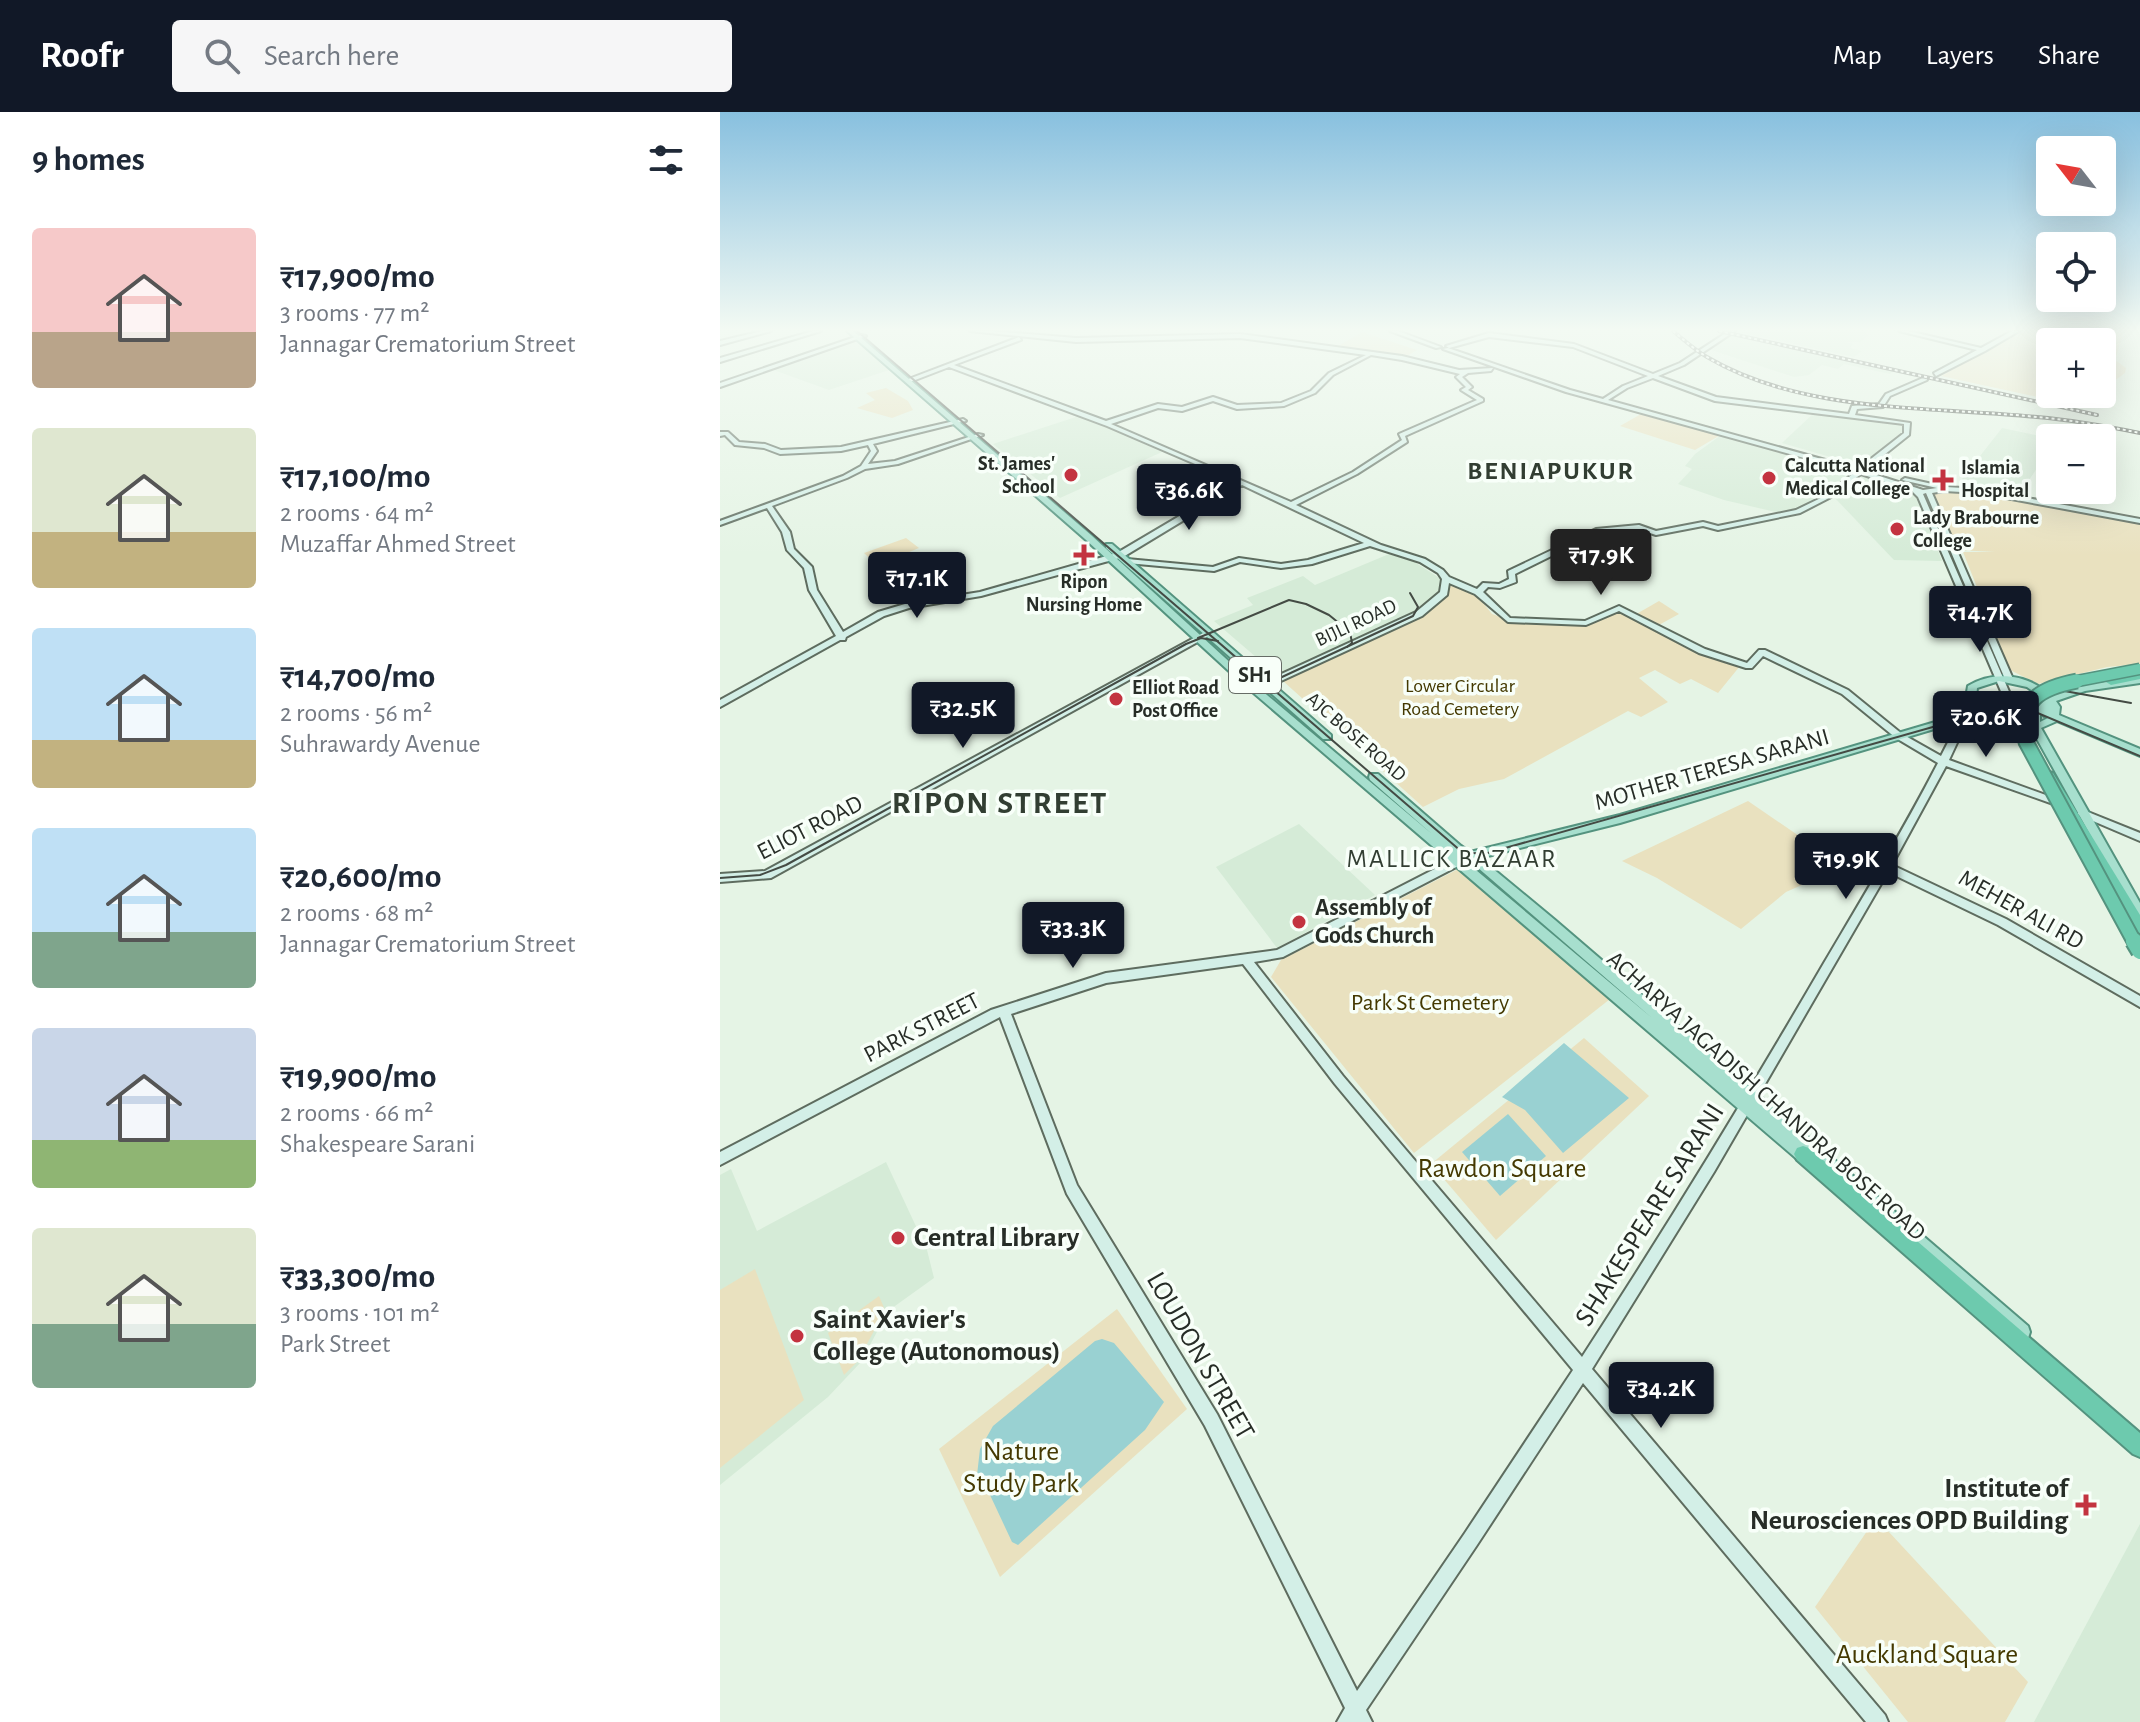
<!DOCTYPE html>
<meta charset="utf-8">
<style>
body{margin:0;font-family:"Alegreya Sans",sans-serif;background:#f6f6f7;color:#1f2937;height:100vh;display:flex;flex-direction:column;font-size:30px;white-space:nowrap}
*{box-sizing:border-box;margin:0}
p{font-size:26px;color:#747a83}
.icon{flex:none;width:44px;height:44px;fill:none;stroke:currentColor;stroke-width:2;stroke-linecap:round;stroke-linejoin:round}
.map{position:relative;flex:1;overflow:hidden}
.details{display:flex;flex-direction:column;background:#fff;width:720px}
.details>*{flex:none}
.needle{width:52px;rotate:301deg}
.fabs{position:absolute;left:1316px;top:24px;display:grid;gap:16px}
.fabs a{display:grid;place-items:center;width:80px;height:80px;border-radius:8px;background:#fff;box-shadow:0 8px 32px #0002;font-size:40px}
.price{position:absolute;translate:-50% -68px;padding:0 18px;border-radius:8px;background:#111827;color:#fff;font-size:26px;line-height:52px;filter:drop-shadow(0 2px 4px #0008)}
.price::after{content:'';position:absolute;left:50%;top:48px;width:24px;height:18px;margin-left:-12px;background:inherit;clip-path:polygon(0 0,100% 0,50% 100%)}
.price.active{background:#222;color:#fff}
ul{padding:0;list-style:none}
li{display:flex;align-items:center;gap:24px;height:200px;padding:0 32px}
li span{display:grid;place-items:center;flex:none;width:224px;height:160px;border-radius:8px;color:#555}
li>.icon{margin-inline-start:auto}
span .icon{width:96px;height:96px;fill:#fffc;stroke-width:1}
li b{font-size:34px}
h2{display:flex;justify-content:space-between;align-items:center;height:96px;padding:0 32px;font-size:34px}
header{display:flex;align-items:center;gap:48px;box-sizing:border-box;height:112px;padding:0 40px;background:#111827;color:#fff}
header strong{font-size:38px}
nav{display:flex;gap:44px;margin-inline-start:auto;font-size:28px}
.search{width:560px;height:72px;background:#f6f6f7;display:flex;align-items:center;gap:20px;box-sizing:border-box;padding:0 28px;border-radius:8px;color:#747a83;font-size:30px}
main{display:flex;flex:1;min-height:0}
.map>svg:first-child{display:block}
.built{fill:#d5ebd7}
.green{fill:#e9e1bf}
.water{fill:#99d1d2}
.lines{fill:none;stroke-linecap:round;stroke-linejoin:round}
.secondary-casing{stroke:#5e6c5f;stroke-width:4}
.primary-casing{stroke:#54937f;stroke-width:4}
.highway-casing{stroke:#54937f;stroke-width:4}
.secondary{fill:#d3efe7;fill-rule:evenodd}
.primary{fill:#a7dfce;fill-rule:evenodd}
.highway{fill:#6dcaae;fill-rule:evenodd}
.tram{stroke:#444b44;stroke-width:2}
.rail-casing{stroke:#444b44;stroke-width:4}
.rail{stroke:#f8fff9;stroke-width:2;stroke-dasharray:3;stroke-linecap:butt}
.highway-bridge-far2-casing{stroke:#54937f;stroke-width:13;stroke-linecap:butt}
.highway-bridge-far1-casing{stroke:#54937f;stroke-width:17;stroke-linecap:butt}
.highway-bridge-casing{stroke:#54937f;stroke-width:20;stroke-linecap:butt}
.highway-bridge-far2{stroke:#6dcaae;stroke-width:10}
.highway-bridge-far1{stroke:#6dcaae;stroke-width:13}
.highway-bridge{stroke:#6dcaae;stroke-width:16}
.poi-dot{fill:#c33340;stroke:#f8fff9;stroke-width:3}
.labels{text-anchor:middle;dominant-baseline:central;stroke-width:7;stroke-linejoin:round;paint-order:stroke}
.far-poi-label{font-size:20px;font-weight:bold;fill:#272d27;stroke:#f8fff9;text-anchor:start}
.far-street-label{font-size:20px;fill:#272d27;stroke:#f8fff9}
.far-park-label{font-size:20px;fill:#443901;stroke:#f8fff9}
.shield{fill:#f8fff9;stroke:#666c66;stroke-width:2}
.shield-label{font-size:22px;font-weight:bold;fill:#272d27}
.street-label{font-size:24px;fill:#272d27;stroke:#f8fff9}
.poi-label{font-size:24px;font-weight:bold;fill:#272d27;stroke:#f8fff9;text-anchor:start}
.park-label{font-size:24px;fill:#443901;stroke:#f8fff9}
.far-district-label{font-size:26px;font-weight:bold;letter-spacing:2px;fill:#323e32;stroke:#f8fff9}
.neighbourhood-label{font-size:26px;letter-spacing:2px;fill:#323e32;stroke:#f8fff9}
.near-park-label{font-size:28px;fill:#443901;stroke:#f8fff9}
.near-street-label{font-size:28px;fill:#272d27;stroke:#f8fff9}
.near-poi-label{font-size:28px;font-weight:bold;fill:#272d27;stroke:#f8fff9;text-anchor:start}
.district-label{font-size:32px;font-weight:bold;letter-spacing:2px;fill:#323e32;stroke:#f8fff9}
</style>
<header>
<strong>Roofr</strong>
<div class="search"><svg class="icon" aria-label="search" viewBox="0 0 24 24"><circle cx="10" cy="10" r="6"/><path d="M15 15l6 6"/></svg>Search here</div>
<nav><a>Map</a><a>Layers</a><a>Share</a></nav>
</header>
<main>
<section class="details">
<h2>9 homes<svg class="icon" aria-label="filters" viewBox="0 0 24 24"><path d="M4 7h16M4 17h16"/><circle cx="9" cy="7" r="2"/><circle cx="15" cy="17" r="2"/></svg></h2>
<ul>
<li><span style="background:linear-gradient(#f6c9c9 65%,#b9a48a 0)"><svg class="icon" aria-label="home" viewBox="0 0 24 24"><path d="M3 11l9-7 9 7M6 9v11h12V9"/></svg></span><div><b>₹17,900/mo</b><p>3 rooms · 77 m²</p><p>Jannagar Crematorium Street</p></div></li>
<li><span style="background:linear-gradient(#dfe7d0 65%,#c2b280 0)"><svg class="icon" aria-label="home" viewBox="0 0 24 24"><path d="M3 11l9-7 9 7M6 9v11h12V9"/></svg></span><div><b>₹17,100/mo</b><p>2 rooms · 64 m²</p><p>Muzaffar Ahmed Street</p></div></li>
<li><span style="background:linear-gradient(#bfe0f5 70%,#c2b280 0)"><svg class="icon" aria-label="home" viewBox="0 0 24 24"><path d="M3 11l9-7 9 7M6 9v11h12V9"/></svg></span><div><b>₹14,700/mo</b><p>2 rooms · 56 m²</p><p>Suhrawardy Avenue</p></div></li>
<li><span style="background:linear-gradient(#bfe0f5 65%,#7fa58c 0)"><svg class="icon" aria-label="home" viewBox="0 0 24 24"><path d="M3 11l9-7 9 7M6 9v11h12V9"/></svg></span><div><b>₹20,600/mo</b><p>2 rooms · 68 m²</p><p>Jannagar Crematorium Street</p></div></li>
<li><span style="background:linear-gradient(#c9d6e8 70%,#8fb573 0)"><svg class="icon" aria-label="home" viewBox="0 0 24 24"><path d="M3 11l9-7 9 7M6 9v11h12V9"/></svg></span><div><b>₹19,900/mo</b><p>2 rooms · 66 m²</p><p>Shakespeare Sarani</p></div></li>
<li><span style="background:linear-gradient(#dfe7d0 60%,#7fa58c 0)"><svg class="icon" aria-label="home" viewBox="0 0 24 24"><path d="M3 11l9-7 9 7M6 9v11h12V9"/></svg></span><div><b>₹33,300/mo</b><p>3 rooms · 101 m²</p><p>Park Street</p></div></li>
</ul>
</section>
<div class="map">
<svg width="1420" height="1610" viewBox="0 0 1420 1610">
<rect width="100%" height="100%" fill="#e5f4e5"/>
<!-- built -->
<g class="built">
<polygon points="1015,219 1141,219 1149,223 1140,230 1126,230 1133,232 1130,236 1142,239 1134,245"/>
<polygon points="1012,223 1174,258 1170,262 1124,252 1118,257 1102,253 1089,263 1074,265 988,237"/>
<polygon points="143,225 178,255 109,278 48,256"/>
<polygon points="1094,301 1183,312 1183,321 1181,327 1145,355 1062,331"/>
<polygon points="362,303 442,340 340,386 273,332"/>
<polygon points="1282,316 1330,326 1329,358 1318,355 1297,385 1243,376 1242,367"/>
<polygon points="1004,321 1030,325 1144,358 1109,384 1078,400 1060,401 1004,388 958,372 972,357 965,354 975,342"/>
<polygon points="1145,363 1182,374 1196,382 1222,449 1174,448 1115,386"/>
<polygon points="669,442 693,449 721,467 720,479 711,490 687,504 557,563 494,509 533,493 527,486 583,464 595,473"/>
<polygon points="579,712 655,783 557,836 496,755"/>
<polygon points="166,1050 207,1138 214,1166 168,1199 141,1250 108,1285 0,1373 0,1063 11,1057 37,1119"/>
<polygon points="1420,1412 1420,1610 1314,1610"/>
</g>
<!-- green -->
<g class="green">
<polygon points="1301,219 1403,221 1395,248 1406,256 1405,261 1382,278 1382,230 1330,230 1330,282 1377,282 1366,292 1368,296 1221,264"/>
<polygon points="642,220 697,238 685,245 613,237"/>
<polygon points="166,276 188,289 193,298 172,306 137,296 155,288 146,281"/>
<polygon points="921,302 998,322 1002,322 975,338 900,314"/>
<polygon points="1208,377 1262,381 1420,410 1420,552 1387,555 1318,572 1290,558 1243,440 1275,440 1237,438"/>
<polygon points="186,426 199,436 157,453 144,441"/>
<polygon points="730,472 755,481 772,502 786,507 867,510 899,497 913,504 939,489 959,502 937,514 1020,554 998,581 971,567 960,572 935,558 919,566 948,590 921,605 908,599 784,667 739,677 703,695 563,569 707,502 728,483"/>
<polygon points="1028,689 1117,750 1100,765 1066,780 1021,817 937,766 902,749"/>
<polygon points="752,750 899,880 694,1041 551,865 561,848"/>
<polygon points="864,926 929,984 776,1128 711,1052"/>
<polygon points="35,1157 84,1288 0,1356 0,1178"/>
<polygon points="159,1184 165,1198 138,1249 124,1263 108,1221"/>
<polygon points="397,1197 467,1297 280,1465 219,1337"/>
<polygon points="1156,1406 1308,1570 1285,1610 1188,1610 1095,1495"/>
</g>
<!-- water -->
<g class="water">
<polygon points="844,931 909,986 843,1041 805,998 782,985"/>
<polygon points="788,1002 826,1044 780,1084 742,1040"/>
<polygon points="382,1227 394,1231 444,1290 425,1318 298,1433 292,1430 263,1368 257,1363 260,1337 273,1314 375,1229"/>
</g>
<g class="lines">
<defs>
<g id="secondary">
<polygon points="42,219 51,219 0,233 0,229"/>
<polygon points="93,219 101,219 0,250 0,246"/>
<path d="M250,219H270L356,226L520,222L682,244L739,258L773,256L771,259L748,261L742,265L752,275L748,278L763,287V289L685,324L687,330L637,362L576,393L661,433L705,447L723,458L729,465L757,477L763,471L779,472L789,467L788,459L876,417L919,413L936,419L983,410L998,414L1076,398L1107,383L1135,360L846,280L723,237L728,236L850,278L883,287L903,274L928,264L853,235L769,225L729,236L726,234L769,221L854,232L933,262L960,251L1009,219H1015L964,253L938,264L996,285L1129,302L1132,294L1159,292L1166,282L1203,266H1207V268L1170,284L1163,295L1137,297L1135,303L1190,311L1189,323L1144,359L1203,378L1217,376L1182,368L1185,366L1226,375L1259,377L1420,407V411L1259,381L1224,379L1212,381L1293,567L1289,570L1285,567L1206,381L1203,382L1294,591L1290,594L1286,591L1198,385L1192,379L1141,362L1111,385L1080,401L998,418L983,414L936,423L918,417L878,421L795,462L796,470L780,476L768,475L763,480L790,506L865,509L899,494L985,537L1027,551L1039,538H1045L1128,578L1182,622L1221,644L1241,605L1245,602L1248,603L1249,605L1229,648L1345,690L1347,692L1345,694H1339L1226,654L1172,753L1286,807L1420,884V895L1278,813L1168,760L994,1060L872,1257L1165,1603L1168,1610H1146L863,1271L757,1433L646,1598L652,1610H617L625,1596L485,1314L347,1082L280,905L0,1053V1040L271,898L386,861L557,838L738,745L743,749L742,752L563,845L534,850L623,964L862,1245C946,1116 1026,985 1104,851C1143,785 1183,719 1218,651L1176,626L1122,582L1043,544L1032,556H1026L979,541L899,499L866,513L788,510L755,482L729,471L727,483L702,504L539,579H533V575L696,500L720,480L722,467L718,461L700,450L650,434L592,452L561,456L520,450L494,459L407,451L403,449L407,447L493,455L519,446L561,452L588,448L644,431L522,373L403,445L261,484L189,496L164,504L126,525L125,528H120L0,595V588L116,524L89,478L84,456L67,438L62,420L47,396L0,413V409L123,364L141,354L151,339L148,333L121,339L60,342L44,336L15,333L5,323L0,324V320H8L19,330L45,332L61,338L121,335L243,307L246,309L153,332L157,339L148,352L175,349L258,322L263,323L178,352L145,357L127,366L52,394L70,420L74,437L92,455L97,478L123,520L158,500L185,492L260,480L397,441L517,370L387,314L229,255L190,270H186V268L299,225L301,228L234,253L386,309L438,292L462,295L493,285L517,293L561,291L591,279L609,261L646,243L520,226L356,230ZM651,243L682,248L740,262L736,265L746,275L741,278L757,288L679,322L682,328L633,360L571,390L391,312L438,296L462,299L493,289L517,297L564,294L595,281L613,263ZM933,266L995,289L1184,312V321L1138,357L888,288L907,276ZM523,852L615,972L853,1258L745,1421L637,1579L497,1302L357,1073L291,902L386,871Z"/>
<polygon points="670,219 678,219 721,235 716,236"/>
<polygon points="1179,219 1188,219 1261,236 1292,219 1299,219 1265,239 1216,264 1214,261 1257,238"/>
<polygon points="141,223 146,224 0,275 0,271"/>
<polygon points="485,520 491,520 492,522 51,766 0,770 0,762 45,759"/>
<polygon points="1363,698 1420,721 1420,729 1359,703 1358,701 1359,699"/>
</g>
<g id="primary">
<path d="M127,219H133L371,423L528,567L712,722L650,668L649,665L650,662H658L741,734L750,740L900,703L1256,598L1246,586L1248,574C1274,558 1309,562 1331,584L1363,573L1420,565V571L1365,579L1336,589L1340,595L1339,603L1420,637V644L1337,609L1321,616L1420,791V807L1416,805L1312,618L1285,615L1261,603L900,711L760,746L835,808L1308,1214L1310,1220L1308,1226L1302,1228L1296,1226L1095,1050L1094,1053L1089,1055L1084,1053L522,571L365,427ZM1279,569L1307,575L1325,588L1317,594L1290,588L1265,595L1256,586L1257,576ZM1290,594L1312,599L1310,612L1291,610L1270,600ZM1320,602L1328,606L1320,610ZM744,748L757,755L932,906Z"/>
<polygon points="386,432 392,432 611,623 611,627 603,627 386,436"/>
</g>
<g id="highway">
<polygon points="1420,561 1420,567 1391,573 1386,570 1387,568"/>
<polygon points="1324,577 1330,580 1328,582 1290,595 1284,591 1286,589"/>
<polygon points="1329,660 1333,661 1420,803 1420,821 1415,819 1323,664"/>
<polygon points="1083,1034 1089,1036 1420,1321 1420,1345 1413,1342 1077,1048 1074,1042 1077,1036"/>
</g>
</defs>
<!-- secondary casing -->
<use href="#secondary" class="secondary-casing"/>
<!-- primary casing -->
<use href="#primary" class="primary-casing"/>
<!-- highway casing -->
<use href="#highway" class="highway-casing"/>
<!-- secondary -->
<use href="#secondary" class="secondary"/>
<!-- primary -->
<use href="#primary" class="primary"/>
<!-- highway -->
<use href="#highway" class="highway"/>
<!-- tram -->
<g class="tram">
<polyline points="137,219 742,740 764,742 1287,594 1308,597 1420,644"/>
<polyline points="478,526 569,488 586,492 609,503 630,520 632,531 627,535"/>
<polyline points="537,565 562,565 693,504 698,495 690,481"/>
<polyline points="1291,590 1339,578 1411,591"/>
<polyline points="0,766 40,763 66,753 466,532 481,526 498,529"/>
</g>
<defs>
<g id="rail">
<path d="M953,219C964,228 975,238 987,245C1084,302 1209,294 1317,305C1351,308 1386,314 1420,321"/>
<polyline points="999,219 1377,303"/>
</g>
</defs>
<!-- rail casing -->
<use href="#rail" class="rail-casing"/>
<!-- rail -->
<use href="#rail" class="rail"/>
<defs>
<polyline id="highway-bridge-far2" points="1347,571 1420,557"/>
<path id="highway-bridge-far1" d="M1357,569C1321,576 1297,588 1306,630L1415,831"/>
<polyline id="highway-bridge" points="1414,829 1420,839"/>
</defs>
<!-- highway-bridge-far2 casing -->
<use href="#highway-bridge-far2" class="highway-bridge-far2-casing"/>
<!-- highway-bridge-far1 casing -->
<use href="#highway-bridge-far1" class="highway-bridge-far1-casing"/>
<!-- highway-bridge casing -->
<use href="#highway-bridge" class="highway-bridge-casing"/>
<!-- highway-bridge-far2 -->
<use href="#highway-bridge-far2" class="highway-bridge-far2"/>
<!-- highway-bridge-far1 -->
<use href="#highway-bridge-far1" class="highway-bridge-far1"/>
<!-- highway-bridge -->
<use href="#highway-bridge" class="highway-bridge"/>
</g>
<!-- sky -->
<linearGradient id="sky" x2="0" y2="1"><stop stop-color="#88c0df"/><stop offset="0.49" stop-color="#f3faf3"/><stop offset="1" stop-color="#f3faf3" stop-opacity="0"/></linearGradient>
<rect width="1420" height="444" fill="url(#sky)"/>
<!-- markers -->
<g class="poi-dot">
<circle cx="351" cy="363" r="8"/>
<circle cx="1049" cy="366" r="8"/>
<path d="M1219 356h8v8h8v8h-8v8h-8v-8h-8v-8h8z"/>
<circle cx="1177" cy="417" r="8"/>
<path d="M360 431h8v8h8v8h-8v8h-8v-8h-8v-8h8z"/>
<circle cx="396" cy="587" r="8"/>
<circle cx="579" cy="810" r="8"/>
<circle cx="178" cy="1126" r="8"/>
<circle cx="77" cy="1224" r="8"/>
<path d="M1362 1381h8v8h8v8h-8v8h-8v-8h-8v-8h8z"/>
</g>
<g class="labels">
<!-- far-poi labels -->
<g class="far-poi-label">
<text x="335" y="352" text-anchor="end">St. James'<tspan x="335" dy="23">School</tspan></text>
<text x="1065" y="354">Calcutta National<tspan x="1065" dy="23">Medical College</tspan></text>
<text x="1241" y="356">Islamia<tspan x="1241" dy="23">Hospital</tspan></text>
<text x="1193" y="406">Lady Brabourne<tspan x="1193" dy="23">College</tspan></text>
<text x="364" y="470" text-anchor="middle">Ripon<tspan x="364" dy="23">Nursing Home</tspan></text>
<text x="412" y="576">Elliot Road<tspan x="412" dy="23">Post Office</tspan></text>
</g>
<!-- far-street labels -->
<g class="far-street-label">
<text transform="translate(636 511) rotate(-25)">BIJLI ROAD</text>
<text transform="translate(636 625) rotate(41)">AJC BOSE ROAD</text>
</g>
<!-- far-park labels -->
<g class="far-park-label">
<text x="740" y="574">Lower Circular<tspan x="740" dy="23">Road Cemetery</tspan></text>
</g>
<!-- shield labels -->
<rect class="shield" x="509" y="545" width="52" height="36" rx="6"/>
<g class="shield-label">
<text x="535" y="563">SH1</text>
</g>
<!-- street labels -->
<g class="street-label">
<text transform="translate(992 658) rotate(-16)">MOTHER TERESA SARANI</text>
<text transform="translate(90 716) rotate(-27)">ELIOT ROAD</text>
<text transform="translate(1301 798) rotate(29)">MEHER ALI RD</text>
<text transform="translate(202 916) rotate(-27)">PARK STREET</text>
<text transform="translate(1046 984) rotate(42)">ACHARYA JAGADISH CHANDRA BOSE ROAD</text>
</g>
<!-- poi labels -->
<g class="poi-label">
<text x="595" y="796">Assembly of<tspan x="595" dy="28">Gods Church</tspan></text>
</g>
<!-- park labels -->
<g class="park-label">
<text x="710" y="891">Park St Cemetery</text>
</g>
<!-- far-district labels -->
<g class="far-district-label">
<text x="831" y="359">BENIAPUKUR</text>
</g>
<!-- neighbourhood labels -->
<g class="neighbourhood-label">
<text x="732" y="747">MALLICK BAZAAR</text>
</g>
<!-- near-park labels -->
<g class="near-park-label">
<text x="782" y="1057">Rawdon Square</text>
<text x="301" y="1340">Nature<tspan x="301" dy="32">Study Park</tspan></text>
<text x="1207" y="1543">Auckland Square</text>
</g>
<!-- near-street labels -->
<g class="near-street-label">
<text transform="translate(930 1103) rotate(-58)">SHAKESPEARE SARANI</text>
<text transform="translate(480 1244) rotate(60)">LOUDON STREET</text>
</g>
<!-- near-poi labels -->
<g class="near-poi-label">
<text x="194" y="1126">Central Library</text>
<text x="93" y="1208">Saint Xavier's<tspan x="93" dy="32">College (Autonomous)</tspan></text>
<text x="1348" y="1377" text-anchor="end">Institute of<tspan x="1348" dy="32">Neurosciences OPD Building</tspan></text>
</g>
<!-- district labels -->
<g class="district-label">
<text x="280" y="691">RIPON STREET</text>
</g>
</g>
</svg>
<div class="fabs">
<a><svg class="needle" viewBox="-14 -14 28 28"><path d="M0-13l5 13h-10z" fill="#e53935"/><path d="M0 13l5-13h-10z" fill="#747a83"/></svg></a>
<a><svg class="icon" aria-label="locate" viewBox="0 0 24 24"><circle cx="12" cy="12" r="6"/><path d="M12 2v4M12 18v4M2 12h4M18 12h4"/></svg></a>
<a>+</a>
<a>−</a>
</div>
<b class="price" style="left:469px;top:420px">₹36.6K</b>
<b class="price active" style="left:881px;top:485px">₹17.9K</b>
<b class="price" style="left:197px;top:508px">₹17.1K</b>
<b class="price" style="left:1260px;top:542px">₹14.7K</b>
<b class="price" style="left:243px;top:638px">₹32.5K</b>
<b class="price" style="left:1266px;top:647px">₹20.6K</b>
<b class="price" style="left:1126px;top:789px">₹19.9K</b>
<b class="price" style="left:353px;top:858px">₹33.3K</b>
<b class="price" style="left:941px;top:1318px">₹34.2K</b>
</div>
</main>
